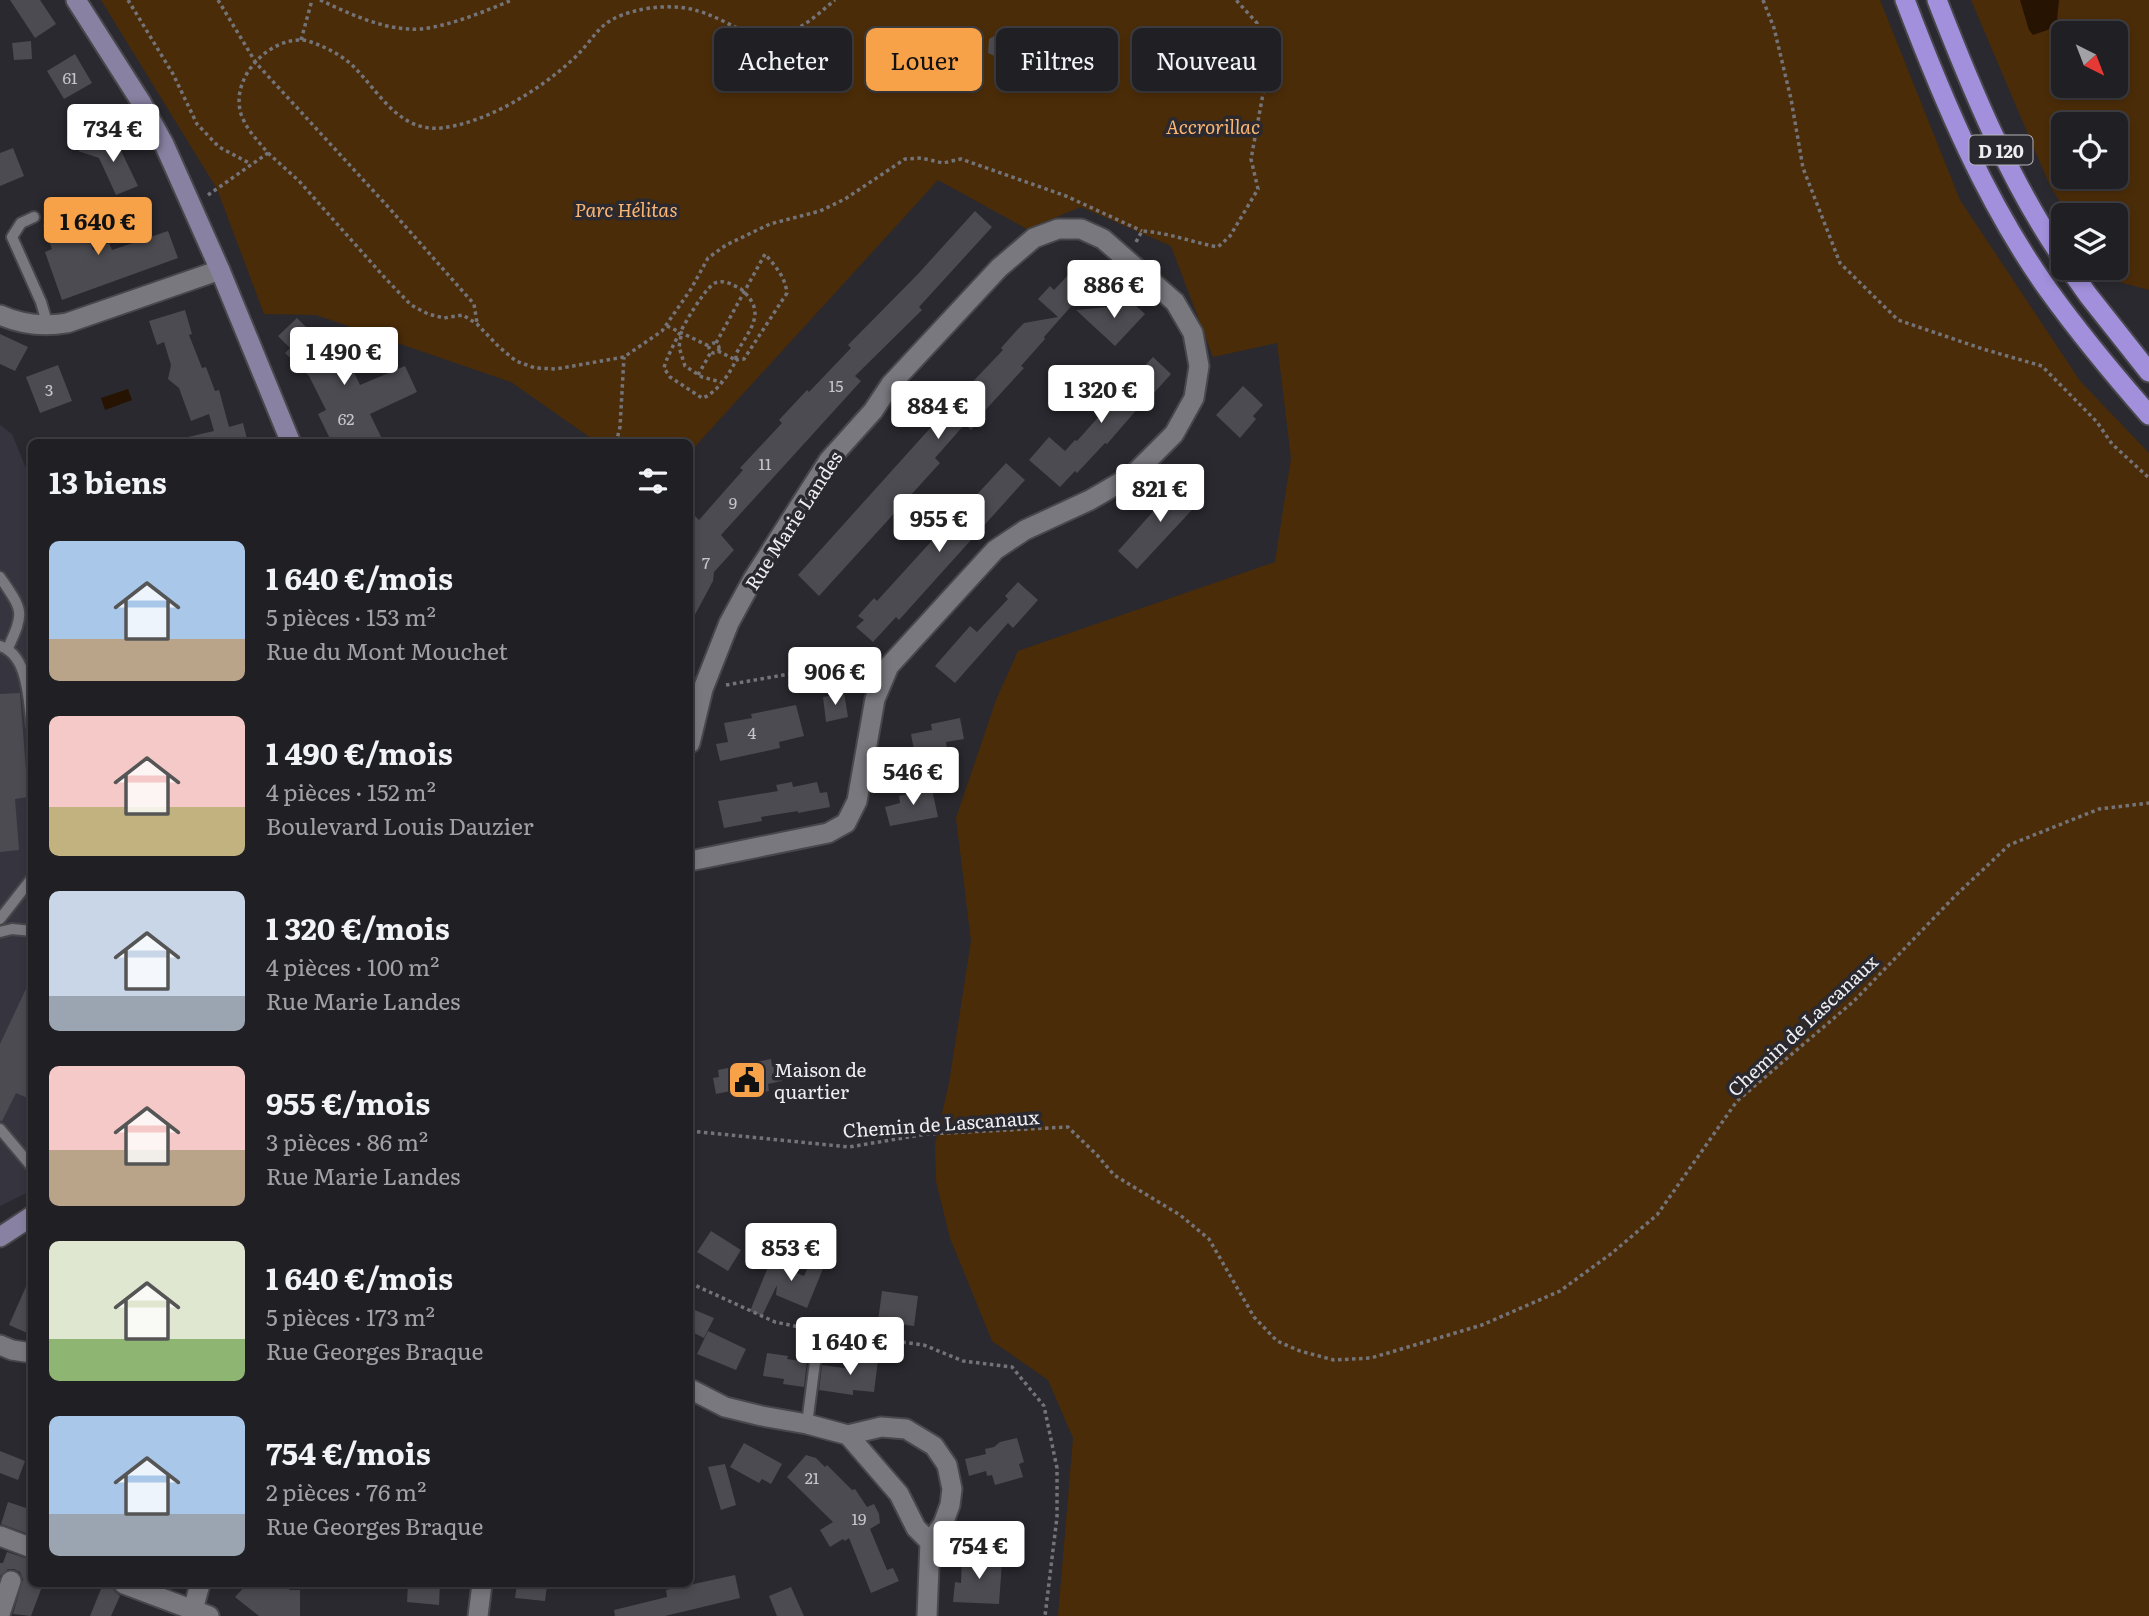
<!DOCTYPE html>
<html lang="fr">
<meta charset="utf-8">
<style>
body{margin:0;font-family:Literata,serif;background:#2d2c30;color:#f1f3f6;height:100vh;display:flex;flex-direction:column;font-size:26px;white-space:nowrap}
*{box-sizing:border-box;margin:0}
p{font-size:23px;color:#a2a2a6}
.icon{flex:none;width:38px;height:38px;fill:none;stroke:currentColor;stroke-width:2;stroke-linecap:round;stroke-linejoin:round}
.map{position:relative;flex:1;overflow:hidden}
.panel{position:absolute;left:28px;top:439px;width:665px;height:1148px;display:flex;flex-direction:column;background:#201f23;border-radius:10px;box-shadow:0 4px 10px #0003,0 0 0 2px #3d3d41}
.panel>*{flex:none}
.guide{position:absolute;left:714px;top:28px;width:665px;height:63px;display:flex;gap:14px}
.needle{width:46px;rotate:138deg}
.controls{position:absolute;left:2051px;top:21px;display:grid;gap:14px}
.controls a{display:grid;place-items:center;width:77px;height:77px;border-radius:10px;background:#201f23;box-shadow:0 4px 10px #0003,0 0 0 2px #3d3d41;font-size:35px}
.price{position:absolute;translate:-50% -60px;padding:0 16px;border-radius:7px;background:#fff;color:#222;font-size:23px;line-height:46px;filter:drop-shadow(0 2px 4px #0008)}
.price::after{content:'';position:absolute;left:50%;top:42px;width:21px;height:16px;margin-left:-10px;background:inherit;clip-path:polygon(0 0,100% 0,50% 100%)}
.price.active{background:#f7a149;color:#111}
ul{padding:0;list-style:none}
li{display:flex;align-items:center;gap:21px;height:175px;padding:0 21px}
li span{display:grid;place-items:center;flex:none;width:196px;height:140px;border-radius:10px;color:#555}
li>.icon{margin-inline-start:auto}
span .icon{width:84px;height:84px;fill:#fffc;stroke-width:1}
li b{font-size:30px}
h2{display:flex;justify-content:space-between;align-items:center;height:84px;padding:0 21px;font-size:30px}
.tag{padding:0 24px;border-radius:10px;background:#201f23;box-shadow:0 4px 10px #0003,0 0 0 2px #3d3d41;font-size:24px;line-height:63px}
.tag.active{background:#f7a149;color:#111}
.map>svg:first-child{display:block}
.built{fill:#36343f}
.green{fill:#4b2c08;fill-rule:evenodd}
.water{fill:#271301}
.building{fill:#4c4b51}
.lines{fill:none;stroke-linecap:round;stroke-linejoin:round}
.service-casing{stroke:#48474b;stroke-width:14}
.minor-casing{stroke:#48474b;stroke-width:23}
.tertiary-casing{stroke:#48474b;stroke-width:23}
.secondary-casing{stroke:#48474b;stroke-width:23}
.trunk-casing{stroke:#48474b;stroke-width:23}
.path{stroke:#747378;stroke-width:3.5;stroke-dasharray:3.5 3.5;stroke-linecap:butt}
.service{stroke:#79787e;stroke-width:10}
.minor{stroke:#79787e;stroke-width:19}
.tertiary{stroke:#79787e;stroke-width:19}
.secondary{stroke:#8881a1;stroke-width:19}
.trunk{stroke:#a290dc;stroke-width:19}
.labels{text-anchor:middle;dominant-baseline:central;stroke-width:7;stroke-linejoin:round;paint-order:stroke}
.number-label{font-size:16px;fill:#c6c5c9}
.shield{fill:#2a292f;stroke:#b3b3b7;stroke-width:2}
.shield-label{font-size:18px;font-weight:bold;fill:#eeeef1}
.park-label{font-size:19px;font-style:italic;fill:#fbb674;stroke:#2a292f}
.street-label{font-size:19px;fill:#eeeef1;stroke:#2a292f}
.poi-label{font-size:19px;fill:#eeeef1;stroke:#2a292f;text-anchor:start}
</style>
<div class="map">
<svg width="2149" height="1616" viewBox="0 0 2149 1616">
<rect width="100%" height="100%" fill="#2a292f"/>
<!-- built -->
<polygon class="built" points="0,425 12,434 32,483 32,1190 0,1206"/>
<!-- green -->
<g class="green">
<polygon points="101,0 1880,0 1960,200 2080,381 2149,453 2149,1616 1058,1616 1073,1438 1048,1380 992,1341 950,1238 936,1181 935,1144 949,1083 971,941 956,818 996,700 1018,651 1275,562 1291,458 1277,343 1213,357 1171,246 1081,207 1027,229 938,180 690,452 690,443 598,443 511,382 316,315 264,314 217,189"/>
<path d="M1971,0H2149V290L2112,280L2104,268H2116V215H2069L2050,186ZM2063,33H2116V86H2063ZM2063,124H2116V177H2063Z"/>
</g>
<!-- water -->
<g class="water">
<polygon points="2020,0 2059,0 2057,20 2053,28 2033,35 2029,30"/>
<polygon points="361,343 368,344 378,366 367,371 356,349"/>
<polygon points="128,389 132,400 105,410 101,398"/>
</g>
<!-- building -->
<g class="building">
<polygon points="10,0 40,0 56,24 35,38"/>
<polygon points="1001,32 1013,38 1012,53 1001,59 988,53 989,39"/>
<polygon points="31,41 32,59 14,60 12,43"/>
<polygon points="75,54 92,83 64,99 47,71"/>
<polygon points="113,134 138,186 116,195 99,158 78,151"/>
<polygon points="13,148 24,176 0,186 0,153"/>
<polygon points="78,210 93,250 109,243 112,250 168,231 178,258 62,300 45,252 52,249 43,225"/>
<polygon points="975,211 992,227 919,307 922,310 855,376 861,381 721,535 734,550 714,572 713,581 690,624 690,511 699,520 743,470 740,468 782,423 779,420 807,390 809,392 851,348 848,345 918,274"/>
<polygon points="1072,271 1089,286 1044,337 1045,339 1021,366 1024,368 980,416 982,418 971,430 965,424 935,458 940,463 819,596 798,575 959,396 1003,350 1001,348 1019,328 1024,323 1058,317 1038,299 1050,286 1054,290"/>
<polygon points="1127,298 1145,314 1115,346 1076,310 1119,306"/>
<polygon points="185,310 192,334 189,335 202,368 206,367 215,391 219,390 229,427 243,423 248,443 189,443 188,437 214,431 209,414 191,421 179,388 168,379 171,365 164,342 157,345 149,321"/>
<polygon points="297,318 330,351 341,346 360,385 405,366 417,392 370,414 384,443 332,443 318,414 326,410 309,376 285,353 290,348 278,336"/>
<polygon points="0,334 28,347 15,371 0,364"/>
<polygon points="1153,357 1171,374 1154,393 1152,392 1107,444 1105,443 1077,473 1075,471 1060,487 1029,460 1049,437 1065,451 1075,440 1077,441 1102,413 1099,410 1133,371 1136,375"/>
<polygon points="58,365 72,401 40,413 26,377"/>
<polygon points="1243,386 1263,405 1253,416 1256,419 1240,438 1216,415"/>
<polygon points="1006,463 1025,480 899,620 896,617 873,642 856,627 864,620 858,616 874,598 877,601 968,501 970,502"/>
<polygon points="1182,479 1203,498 1137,569 1118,551"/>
<polygon points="1018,582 1038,600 1013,628 1008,623 955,683 935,666 970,626 977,632 1008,599 1005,596"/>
<polygon points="20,693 28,797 15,799 19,850 0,852 0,694"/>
<polygon points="844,693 848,717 826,722 823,697"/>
<polygon points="796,705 804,736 779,742 780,748 720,761 716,744 728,742 724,723 752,718 751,714"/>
<polygon points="960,718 964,739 946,742 947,749 915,755 911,734 932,730 931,724"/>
<polygon points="792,782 793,787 817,782 820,793 827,792 830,807 798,813 798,811 761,817 762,821 724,828 718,801 778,791 776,785"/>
<polygon points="931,785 938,817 890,826 885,807 900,803 899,796 915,792 920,787"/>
<polygon points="32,976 32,1100 16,1093 2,1121 0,1121 0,1044"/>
<polygon points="771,1059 772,1066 779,1065 782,1081 768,1084 769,1091 738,1097 736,1090 716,1094 713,1078 719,1077 718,1070"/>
<polygon points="711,1231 741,1250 728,1271 697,1252"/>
<polygon points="818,1244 831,1249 807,1308 776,1295 777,1285 762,1316 750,1311 770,1262 804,1276"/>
<polygon points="32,1273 32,1335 9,1325"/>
<polygon points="882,1291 918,1296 914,1326 878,1321"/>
<polygon points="690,1308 714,1318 704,1338 690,1331"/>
<polygon points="708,1331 746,1349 736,1370 697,1354"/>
<polygon points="767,1353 788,1356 787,1359 807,1362 804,1387 783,1384 784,1379 763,1376"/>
<polygon points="853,1357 878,1360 874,1392 853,1390 853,1395 819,1390 822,1365 852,1369"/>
<polygon points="1017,1438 1024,1462 1019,1464 1023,1477 995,1485 992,1475 987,1476 986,1471 969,1476 965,1459 986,1454 985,1449 994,1447 1000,1442"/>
<polygon points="744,1443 782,1464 771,1484 762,1479 759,1483 730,1467"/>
<polygon points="0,1451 25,1461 18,1480 0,1473"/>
<polygon points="806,1455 816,1458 825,1467 827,1465 852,1490 855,1489 867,1507 874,1504 879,1514 880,1523 870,1529 887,1570 893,1568 899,1581 871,1593 849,1538 845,1541 843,1539 830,1547 820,1530 833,1522 787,1477"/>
<polygon points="725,1464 736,1505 721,1510 708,1467"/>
<polygon points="8,1502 32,1510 26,1533 1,1524"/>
<polygon points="7,1552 32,1560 32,1584 43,1584 31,1616 13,1614 23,1579 20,1572 14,1569 8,1569 0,1576 0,1563 3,1563"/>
<polygon points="962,1555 990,1556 990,1561 1002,1562 999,1604 953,1602 955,1582 961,1583"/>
<polygon points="735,1575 740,1598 665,1616 615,1616 614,1610 667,1597 666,1590"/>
<polygon points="103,1584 112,1586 115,1592 120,1596 111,1616 90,1616"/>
<polygon points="247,1584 255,1584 262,1589 268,1584 283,1584 290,1590 300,1590 300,1616 259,1616 235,1597"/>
<polygon points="408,1584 440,1584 439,1605 407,1602"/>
<polygon points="517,1584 547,1586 545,1601 515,1598"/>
<polygon points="791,1587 804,1616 777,1616 769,1596"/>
</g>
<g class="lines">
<defs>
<g id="service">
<polyline points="34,217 21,223 12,237 41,302 48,326"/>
<path d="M0,577C23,611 25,611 8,648"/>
<path d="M0,646C29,655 28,701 32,726"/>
<polyline points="0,919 32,878"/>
<polyline points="0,932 12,929 32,931"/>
<polyline points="0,1129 32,1167"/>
<polyline points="807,1424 819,1331"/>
</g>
<g id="minor">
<path d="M0,315C22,325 43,327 67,323L220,270"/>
<polyline points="690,743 703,689 729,623 753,579 829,460 873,411 891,384 999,268 1034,238 1058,229 1081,229 1103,239 1175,302 1193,333 1199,366 1194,398 1174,434 1133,475 1090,500 1025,530 995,550 889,666 875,699 857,801 846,823 828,833 690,861"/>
<polyline points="0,1345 12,1350 32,1353"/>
<polyline points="690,1389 725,1407 762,1416 807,1424 848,1435 881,1427 906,1429 934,1446 947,1465 952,1489 950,1505 943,1524 930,1542 927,1616"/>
<polyline points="848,1435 899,1494 916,1528 930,1542"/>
<polyline points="0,1536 32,1548"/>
<polyline points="124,1584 209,1616"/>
<polyline points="193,1610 200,1584"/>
<polyline points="0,1614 11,1581"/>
</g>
<polyline id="tertiary" points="478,1616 482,1584"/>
<g id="secondary">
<polyline points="76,0 141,102 164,144 220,270 291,443"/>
<polyline points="0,1237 32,1216"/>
</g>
<g id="trunk">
<path d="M1905,0C1943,100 1986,203 2049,291C2080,334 2114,375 2149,415"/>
<path d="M1937,0C1972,90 2009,180 2063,259"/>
<polyline points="2069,268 2088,295 2149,372"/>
</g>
</defs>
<!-- service casing -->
<use href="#service" class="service-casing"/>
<!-- minor casing -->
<use href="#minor" class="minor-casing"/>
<!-- tertiary casing -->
<use href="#tertiary" class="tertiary-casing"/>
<!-- secondary casing -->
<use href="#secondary" class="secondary-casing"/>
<!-- trunk casing -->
<use href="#trunk" class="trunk-casing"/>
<!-- path -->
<g class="path">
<polyline points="128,0 173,74 197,124 219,147 251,164"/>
<polyline points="218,0 256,63 390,209 474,304 477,323"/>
<path d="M320,0C348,13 377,27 408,29C436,32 486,11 512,0"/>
<polyline points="1763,0 1774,28 1791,99 1803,168 1840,263 1898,320 1983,349 2042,366 2097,422 2112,444 2149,478"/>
<polyline points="301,40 312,0"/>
<polyline points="268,153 299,181 385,278 411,305 428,314 444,318 463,315 477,324 499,347 516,361 535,368 556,369 624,357 662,331 691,289 708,258 726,245 770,224 820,211 845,199 905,159 921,158 943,163 961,159 1066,196 1142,231"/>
<path d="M208,195L268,153C258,141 246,129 241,114C230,78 268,38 303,40C309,41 314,43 319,45C331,50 344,57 354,67C379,92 399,132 441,128C486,123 538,91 571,61C598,37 595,21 635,11C654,6 680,5 698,11C728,19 750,43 783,34C803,29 819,13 835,0"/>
<path d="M1136,242L1142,231C1170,233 1191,242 1218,247L1230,236L1258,189L1251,159L1265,83L1257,23L1236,0"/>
<polyline points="667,326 709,346"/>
<polyline points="681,336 679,347 685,366 702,377 721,382"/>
<circle cx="714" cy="348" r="5"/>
<path d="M716,343L765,254C775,266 785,276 787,293L744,359L736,360C731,372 715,395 702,398L670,377L664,368C667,353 702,289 715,283C724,279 733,285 741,289C768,313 750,328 736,354V360"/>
<polyline points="718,351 736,360"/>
<polyline points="698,375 711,352"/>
<polyline points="616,443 620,427 624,357"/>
<polyline points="726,685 870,660"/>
<polyline points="690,1131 849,1147 927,1134 1068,1127 1097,1155 1114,1175 1180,1215 1209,1239 1254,1317 1277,1341 1300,1351 1334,1360 1371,1358 1482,1325 1560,1291 1612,1253 1657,1215 1737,1101 1854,1001 1955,896 2009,845 2099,809 2149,803"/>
<polyline points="690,1283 775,1322 804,1328"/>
<polyline points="833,1333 924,1345 963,1361 1012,1367 1044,1406 1057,1468 1057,1517 1045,1616"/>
</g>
<!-- service -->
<use href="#service" class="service"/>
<!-- minor -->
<use href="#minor" class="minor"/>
<!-- tertiary -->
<use href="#tertiary" class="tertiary"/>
<!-- secondary -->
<use href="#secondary" class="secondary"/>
<!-- trunk -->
<use href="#trunk" class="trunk"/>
</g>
<!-- icons -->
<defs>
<symbol id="civic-square" viewBox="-11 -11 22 22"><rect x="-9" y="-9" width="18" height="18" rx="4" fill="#f7a149" stroke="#2a292f"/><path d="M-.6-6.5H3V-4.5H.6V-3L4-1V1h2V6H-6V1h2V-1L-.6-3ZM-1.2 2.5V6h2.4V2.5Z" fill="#111"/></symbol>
</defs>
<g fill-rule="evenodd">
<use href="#civic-square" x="725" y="1058" width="44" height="44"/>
</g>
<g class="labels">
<!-- number labels -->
<g class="number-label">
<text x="70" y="77">61</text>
<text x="836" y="385">15</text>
<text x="49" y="389">3</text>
<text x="346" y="418">62</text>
<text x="765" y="463">11</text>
<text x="733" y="502">9</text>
<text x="706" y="562">7</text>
<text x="752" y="732">4</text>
<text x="812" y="1477">21</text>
<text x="859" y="1518">19</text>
</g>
<!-- shield labels -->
<rect class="shield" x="1969.5" y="135.5" width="63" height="29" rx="5"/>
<g class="shield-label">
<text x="2001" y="150">D 120</text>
</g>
<!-- park labels -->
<g class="park-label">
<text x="1213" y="126">Accrorillac</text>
<text x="626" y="209">Parc Hélitas</text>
</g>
<!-- street labels -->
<g class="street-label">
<text transform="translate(793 520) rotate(-57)">Rue Marie Landes</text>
<text transform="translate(1802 1025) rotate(-43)">Chemin de Lascanaux</text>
<text transform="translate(941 1123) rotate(-4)">Chemin de Lascanaux</text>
</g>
<!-- poi labels -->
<g class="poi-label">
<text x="774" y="1069">Maison de<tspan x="774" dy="22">quartier</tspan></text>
</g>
</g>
</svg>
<div class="controls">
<a><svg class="needle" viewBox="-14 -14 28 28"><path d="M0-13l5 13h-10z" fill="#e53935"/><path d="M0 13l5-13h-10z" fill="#a2a2a6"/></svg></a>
<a><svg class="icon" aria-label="locate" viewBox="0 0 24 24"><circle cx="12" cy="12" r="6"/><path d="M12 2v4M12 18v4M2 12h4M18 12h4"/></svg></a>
<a><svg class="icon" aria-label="layers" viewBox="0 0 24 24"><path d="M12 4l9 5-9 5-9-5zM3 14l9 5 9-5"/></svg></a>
</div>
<b class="price" style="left:113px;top:164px">734 €</b>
<b class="price active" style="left:98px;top:257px">1 640 €</b>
<b class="price" style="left:1114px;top:320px">886 €</b>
<b class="price" style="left:344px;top:387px">1 490 €</b>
<b class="price" style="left:1101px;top:425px">1 320 €</b>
<b class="price" style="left:938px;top:441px">884 €</b>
<b class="price" style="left:1160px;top:524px">821 €</b>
<b class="price" style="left:939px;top:554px">955 €</b>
<b class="price" style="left:835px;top:707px">906 €</b>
<b class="price" style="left:913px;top:807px">546 €</b>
<b class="price" style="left:791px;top:1283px">853 €</b>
<b class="price" style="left:850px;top:1377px">1 640 €</b>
<b class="price" style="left:979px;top:1581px">754 €</b>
<div class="guide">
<a class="tag">Acheter</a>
<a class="tag active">Louer</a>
<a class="tag">Filtres</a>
<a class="tag">Nouveau</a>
</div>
<section class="panel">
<h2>13 biens<svg class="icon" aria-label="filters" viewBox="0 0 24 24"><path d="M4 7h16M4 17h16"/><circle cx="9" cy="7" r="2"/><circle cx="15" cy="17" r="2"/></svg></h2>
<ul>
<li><span style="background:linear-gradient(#a9c7e8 70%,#b9a48a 0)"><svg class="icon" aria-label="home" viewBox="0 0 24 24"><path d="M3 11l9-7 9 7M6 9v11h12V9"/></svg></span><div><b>1 640 €/mois</b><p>5 pièces · 153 m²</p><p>Rue du Mont Mouchet</p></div></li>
<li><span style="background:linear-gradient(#f6c9c9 65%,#c2b280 0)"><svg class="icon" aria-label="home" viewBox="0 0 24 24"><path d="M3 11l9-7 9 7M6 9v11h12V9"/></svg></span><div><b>1 490 €/mois</b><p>4 pièces · 152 m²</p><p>Boulevard Louis Dauzier</p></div></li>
<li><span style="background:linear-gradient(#c9d6e8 75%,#9aa5b1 0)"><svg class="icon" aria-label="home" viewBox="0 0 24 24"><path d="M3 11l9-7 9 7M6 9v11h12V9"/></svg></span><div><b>1 320 €/mois</b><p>4 pièces · 100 m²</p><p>Rue Marie Landes</p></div></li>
<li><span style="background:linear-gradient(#f6c9c9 60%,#b9a48a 0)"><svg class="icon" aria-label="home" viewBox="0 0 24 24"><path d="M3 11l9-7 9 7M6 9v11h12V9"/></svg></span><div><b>955 €/mois</b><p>3 pièces · 86 m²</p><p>Rue Marie Landes</p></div></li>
<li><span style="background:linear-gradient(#dfe7d0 70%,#8fb573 0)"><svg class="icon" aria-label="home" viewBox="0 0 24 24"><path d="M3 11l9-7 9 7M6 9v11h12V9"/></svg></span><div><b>1 640 €/mois</b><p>5 pièces · 173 m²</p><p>Rue Georges Braque</p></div></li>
<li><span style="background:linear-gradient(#a9c7e8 70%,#9aa5b1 0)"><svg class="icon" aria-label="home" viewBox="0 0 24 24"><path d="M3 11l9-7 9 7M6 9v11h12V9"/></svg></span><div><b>754 €/mois</b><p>2 pièces · 76 m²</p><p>Rue Georges Braque</p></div></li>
</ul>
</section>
</div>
